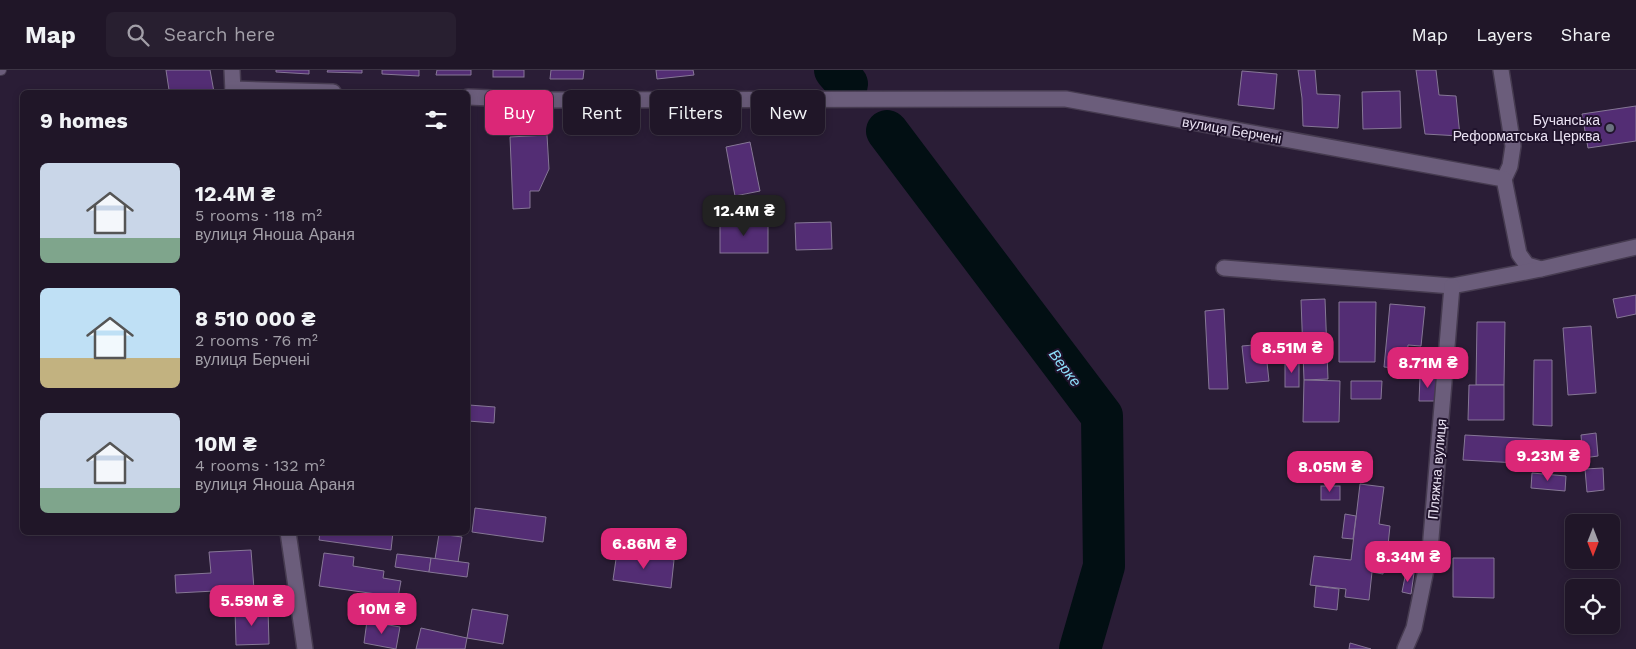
<!DOCTYPE html>
<meta charset="utf-8">
<style>
body{margin:0;font-family:"Work Sans",sans-serif;background:#281f30;color:#f1f3f6;height:100vh;display:flex;flex-direction:column;font-size:19px;white-space:nowrap}
*{box-sizing:border-box;margin:0}
p{font-size:16px;color:#a29fa8}
.icon{flex:none;width:28px;height:28px;fill:none;stroke:currentColor;stroke-width:2;stroke-linecap:round;stroke-linejoin:round}
.map{position:relative;flex:1;overflow:hidden}
.side{position:absolute;left:20px;top:20px;width:450px;height:445px;display:flex;flex-direction:column;background:#201628;border-radius:8px;box-shadow:0 2px 8px #0003,0 0 0 1px #3d3545}
.side>*{flex:none}
.top-card{position:absolute;left:485px;top:20px;width:475px;height:45px;display:flex;gap:10px}
.needle{width:32px;rotate:180deg}
.tools{position:absolute;left:1565px;top:444px;display:grid;gap:10px}
.tools a{display:grid;place-items:center;width:55px;height:55px;border-radius:8px;background:#201628;box-shadow:0 2px 8px #0003,0 0 0 1px #3d3545;font-size:25px}
.price{position:absolute;translate:-50% -42px;padding:0 11px;border-radius:10px;background:#db2777;color:#fff;font-size:16px;line-height:32px;filter:drop-shadow(0 1px 2px #0008)}
.price::after{content:'';position:absolute;left:50%;top:30px;width:15px;height:11px;margin-left:-8px;background:inherit;clip-path:polygon(0 0,100% 0,50% 100%)}
.price.selected{background:#222;color:#fff}
ul{padding:0;list-style:none}
li{display:flex;align-items:center;gap:15px;height:125px;padding:0 20px}
li span{display:grid;place-items:center;flex:none;width:140px;height:100px;border-radius:8px;color:#555}
li>.icon{margin-inline-start:auto}
span .icon{width:60px;height:60px;fill:#fffc;stroke-width:1}
li b{font-size:21px}
h2{display:flex;justify-content:space-between;align-items:center;height:60px;padding:0 20px;font-size:21px}
.chip{padding:0 18px;border-radius:8px;background:#201628;box-shadow:0 2px 8px #0003,0 0 0 1px #3d3545;font-size:18px;line-height:45px}
.chip.selected{background:#db2777;color:#fff}
header{display:flex;align-items:center;gap:30px;box-sizing:border-box;height:70px;padding:0 25px;background:#201628;border-bottom:1px solid #3d3545}
header strong{font-size:24px}
nav{display:flex;gap:28px;margin-inline-start:auto;font-size:18px}
.search{width:350px;height:45px;background:#281f30;display:flex;align-items:center;gap:12px;box-sizing:border-box;padding:0 18px;border-radius:8px;color:#a29fa8;font-size:19px}
.map>svg:first-child{display:block}
.lines{fill:none;stroke-linecap:round;stroke-linejoin:round}
.river{stroke:#020f13;stroke-width:42}
.building{fill:#532d74;stroke:#867796}
.service-casing{stroke:#463b50;stroke-width:12}
.minor-casing{stroke:#463b50;stroke-width:18}
.service{stroke:#6b5d7b;stroke-width:10}
.minor{stroke:#6b5d7b;stroke-width:15}
.worship-dot{fill:#6b7280;stroke:#20132c;stroke-width:2}
.labels{text-anchor:middle;dominant-baseline:central;stroke-width:4;stroke-linejoin:round;paint-order:stroke}
.poi-label{font-size:14px;fill:#eae2f3;stroke:#20132c;text-anchor:end}
.street-label{font-size:14px;fill:#eae2f3;stroke:#20132c}
.water-label{font-size:15px;font-style:italic;fill:#8ee1fd;stroke:#20132c}
</style>
<header>
<strong>Map</strong>
<div class="search"><svg class="icon" aria-label="search" viewBox="0 0 24 24"><circle cx="10" cy="10" r="6"/><path d="M15 15l6 6"/></svg>Search here</div>
<nav><a>Map</a><a>Layers</a><a>Share</a></nav>
</header>
<div class="map">
<svg width="1636" height="579" viewBox="0 0 1636 579">
<rect width="100%" height="100%" fill="#2a1d36"/>
<g class="lines">
<!-- river -->
<g class="river">
<polyline points="835,0 847,14"/>
<polyline points="887,61 1102,346 1104,496 1080,579"/>
</g>
</g>
<!-- building -->
<g class="building">
<polygon points="166,0 210,0 214,22 149,22 169,20"/>
<polygon points="276,0 309,0 309,4 276,2"/>
<polygon points="328,0 362,0 362,3 327,2"/>
<polygon points="382,0 419,0 419,6 382,4"/>
<polygon points="437,0 471,0 471,5 436,5"/>
<rect x="493" y="0" width="31" height="7"/>
<polygon points="551,0 584,0 583,9 550,9"/>
<polygon points="656,0 693,0 694,5 657,9"/>
<polygon points="1298,0 1315,0 1317,24 1340,25 1338,58 1303,56 1302,28"/>
<polygon points="1416,0 1436,0 1439,25 1456,26 1460,66 1425,64"/>
<polygon points="1242,1 1277,4 1274,39 1238,35"/>
<polygon points="1400,21 1401,58 1363,59 1362,22"/>
<polygon points="1636,36 1636,71 1588,78 1582,44"/>
<polygon points="547,65 549,99 539,121 530,121 530,138 513,139 510,67"/>
<polygon points="750,72 760,121 735,126 726,77"/>
<rect x="720" y="151" width="48" height="32"/>
<polygon points="831,152 832,179 796,180 795,153"/>
<polygon points="1636,225 1636,244 1617,248 1613,229"/>
<polygon points="1325,229 1328,309 1304,310 1301,230"/>
<polygon points="1339,232 1376,232 1375,292 1339,292"/>
<polygon points="1390,234 1425,237 1421,276 1408,275 1406,299 1384,297"/>
<polygon points="1224,239 1228,319 1209,319 1205,241"/>
<polygon points="1477,252 1505,252 1504,315 1476,315"/>
<polygon points="1591,256 1596,323 1568,325 1563,258"/>
<polygon points="1265,274 1269,311 1246,313 1242,276"/>
<polygon points="1534,290 1552,290 1552,356 1533,355"/>
<rect x="1285" y="291" width="14" height="26"/>
<polygon points="1420,307 1437,308 1435,331 1419,331"/>
<polygon points="1304,310 1340,311 1339,352 1303,352"/>
<polygon points="1351,311 1382,311 1381,329 1351,329"/>
<polygon points="1469,315 1504,315 1504,350 1468,350"/>
<polygon points="469,335 495,337 494,353 468,351"/>
<polygon points="1596,363 1598,386 1583,388 1581,365"/>
<polygon points="1465,365 1574,371 1572,396 1463,390"/>
<polygon points="1603,398 1604,420 1587,422 1585,399"/>
<polygon points="1532,403 1566,406 1565,421 1531,418"/>
<polygon points="1360,414 1384,417 1379,454 1390,456 1388,475 1376,474 1375,485 1385,486 1383,504 1372,502 1369,530 1345,527 1346,519 1310,515 1314,486 1351,490"/>
<rect x="1321" y="416" width="19" height="14"/>
<polygon points="475,438 546,447 543,472 472,462"/>
<polygon points="1345,444 1356,446 1353,469 1342,468"/>
<polygon points="213,462 248,462 248,464 213,465"/>
<polygon points="320,462 393,462 391,480 319,470"/>
<polygon points="439,464 462,467 458,492 435,489"/>
<polygon points="251,480 254,519 176,523 175,505 211,503 209,482"/>
<polygon points="617,482 674,490 671,518 613,510"/>
<polygon points="324,483 354,487 353,496 384,501 383,508 401,511 398,527 319,516"/>
<polygon points="397,484 431,488 429,502 395,497"/>
<polygon points="431,488 469,493 467,507 429,502"/>
<polygon points="1453,488 1494,488 1494,528 1453,527"/>
<polygon points="1406,502 1414,503 1411,524 1402,522"/>
<polygon points="1316,516 1339,519 1337,540 1314,537"/>
<polygon points="235,539 268,539 269,574 236,575"/>
<polygon points="472,539 508,545 503,574 467,568"/>
<polygon points="367,551 400,557 396,579 364,573"/>
<polygon points="421,558 467,568 465,579 416,579"/>
<polygon points="1350,573 1371,579 1349,579"/>
</g>
<g class="lines">
<defs>
<polyline id="service" points="0,0 1,0"/>
<g id="minor">
<polyline points="232,0 233,22"/>
<polyline points="1501,0 1513,76 1510,96 1504,109"/>
<polyline points="233,19 333,22"/>
<polyline points="468,27 543,30 1066,29 1504,109 1519,184 1527,195 1541,199"/>
<polyline points="1224,198 1452,216 1541,199 1636,177"/>
<polyline points="288,462 305,579"/>
<polyline points="1405,579 1414,558 1430,480 1452,216"/>
</g>
</defs>
<!-- service casing -->
<use href="#service" class="service-casing"/>
<!-- minor casing -->
<use href="#minor" class="minor-casing"/>
<!-- service -->
<use href="#service" class="service"/>
<!-- minor -->
<use href="#minor" class="minor"/>
</g>
<!-- markers -->
<circle class="worship-dot" cx="1610" cy="58" r="5"/>
<g class="labels">
<!-- poi labels -->
<g class="poi-label">
<text x="1600" y="50">Бучанська<tspan x="1600" dy="16">Реформатська Церква</tspan></text>
</g>
<!-- street labels -->
<g class="street-label">
<text transform="translate(1232 60) rotate(10)">вулиця Берчені</text>
<text transform="translate(1437 399) rotate(-85)">Пляжна вулиця</text>
</g>
<!-- water labels -->
<g class="water-label">
<text transform="translate(1065 298) rotate(53)">Верке</text>
</g>
</g>
</svg>
<div class="tools">
<a><svg class="needle" viewBox="-14 -14 28 28"><path d="M0-13l5 13h-10z" fill="#e53935"/><path d="M0 13l5-13h-10z" fill="#a29fa8"/></svg></a>
<a><svg class="icon" aria-label="locate" viewBox="0 0 24 24"><circle cx="12" cy="12" r="6"/><path d="M12 2v4M12 18v4M2 12h4M18 12h4"/></svg></a>
</div>
<b class="price selected" style="left:744px;top:167px">12.4M ₴</b>
<b class="price" style="left:1292px;top:304px">8.51M ₴</b>
<b class="price" style="left:1428px;top:319px">8.71M ₴</b>
<b class="price" style="left:1548px;top:412px">9.23M ₴</b>
<b class="price" style="left:1330px;top:423px">8.05M ₴</b>
<b class="price" style="left:644px;top:500px">6.86M ₴</b>
<b class="price" style="left:1408px;top:513px">8.34M ₴</b>
<b class="price" style="left:252px;top:557px">5.59M ₴</b>
<b class="price" style="left:382px;top:565px">10M ₴</b>
<div class="top-card">
<a class="chip selected">Buy</a>
<a class="chip">Rent</a>
<a class="chip">Filters</a>
<a class="chip">New</a>
</div>
<section class="side">
<h2>9 homes<svg class="icon" aria-label="filters" viewBox="0 0 24 24"><path d="M4 7h16M4 17h16"/><circle cx="9" cy="7" r="2"/><circle cx="15" cy="17" r="2"/></svg></h2>
<ul>
<li><span style="background:linear-gradient(#c9d6e8 75%,#7fa58c 0)"><svg class="icon" aria-label="home" viewBox="0 0 24 24"><path d="M3 11l9-7 9 7M6 9v11h12V9"/></svg></span><div><b>12.4M ₴</b><p>5 rooms · 118 m²</p><p>вулиця Яноша Араня</p></div></li>
<li><span style="background:linear-gradient(#bfe0f5 70%,#c2b280 0)"><svg class="icon" aria-label="home" viewBox="0 0 24 24"><path d="M3 11l9-7 9 7M6 9v11h12V9"/></svg></span><div><b>8 510 000 ₴</b><p>2 rooms · 76 m²</p><p>вулиця Берчені</p></div></li>
<li><span style="background:linear-gradient(#c9d6e8 75%,#7fa58c 0)"><svg class="icon" aria-label="home" viewBox="0 0 24 24"><path d="M3 11l9-7 9 7M6 9v11h12V9"/></svg></span><div><b>10M ₴</b><p>4 rooms · 132 m²</p><p>вулиця Яноша Араня</p></div></li>
</ul>
</section>
</div>
